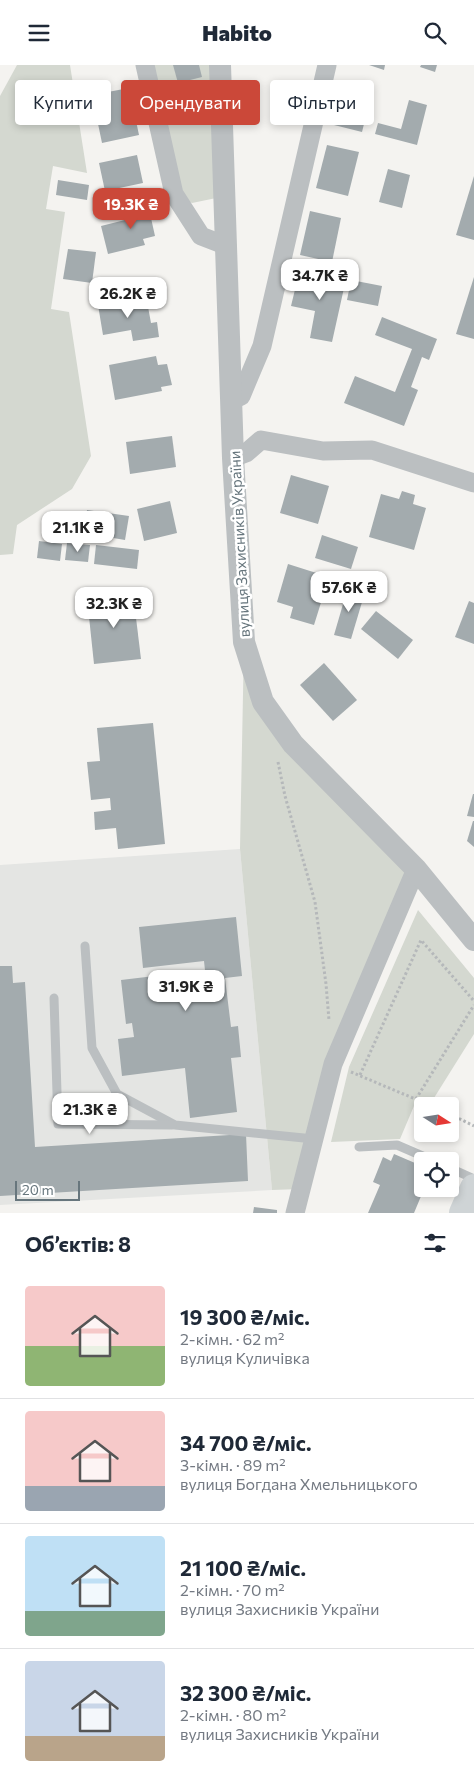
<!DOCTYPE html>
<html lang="uk">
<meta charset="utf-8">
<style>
body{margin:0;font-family:Commissioner,sans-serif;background:#f6f6f7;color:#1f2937;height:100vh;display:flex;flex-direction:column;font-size:19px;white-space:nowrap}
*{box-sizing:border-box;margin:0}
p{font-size:16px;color:#747a83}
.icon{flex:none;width:28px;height:28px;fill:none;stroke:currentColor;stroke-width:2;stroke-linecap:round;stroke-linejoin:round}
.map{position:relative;height:1148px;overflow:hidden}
.panel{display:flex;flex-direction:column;background:#fff;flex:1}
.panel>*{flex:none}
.banner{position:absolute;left:15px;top:15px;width:445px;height:45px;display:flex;gap:10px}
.needle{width:32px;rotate:102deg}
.fabs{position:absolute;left:414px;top:1032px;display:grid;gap:10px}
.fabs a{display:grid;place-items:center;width:45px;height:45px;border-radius:5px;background:#fff;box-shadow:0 2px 8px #0003;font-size:25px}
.scale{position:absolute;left:15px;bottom:12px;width:65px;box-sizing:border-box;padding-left:5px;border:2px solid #67767d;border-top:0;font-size:14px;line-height:18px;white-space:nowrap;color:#67767d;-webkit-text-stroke:4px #fff;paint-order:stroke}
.price{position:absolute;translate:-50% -42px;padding:0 11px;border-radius:10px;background:#fff;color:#222;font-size:16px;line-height:32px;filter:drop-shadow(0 1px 2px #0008)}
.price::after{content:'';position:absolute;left:50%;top:30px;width:15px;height:11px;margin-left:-8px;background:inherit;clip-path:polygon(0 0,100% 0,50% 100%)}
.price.selected{background:#cb4839;color:#fff}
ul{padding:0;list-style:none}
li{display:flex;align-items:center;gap:15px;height:125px;padding:0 25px}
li+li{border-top:1px solid #e0e1e3}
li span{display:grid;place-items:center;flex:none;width:140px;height:100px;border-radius:5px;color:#555}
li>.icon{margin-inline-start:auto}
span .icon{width:60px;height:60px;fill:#fffc;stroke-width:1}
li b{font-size:21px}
h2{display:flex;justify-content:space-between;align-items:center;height:60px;padding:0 25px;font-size:21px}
.chip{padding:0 18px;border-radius:5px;background:#fff;box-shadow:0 2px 8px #0003;font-size:18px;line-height:45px}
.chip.selected{background:#cb4839;color:#fff}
header{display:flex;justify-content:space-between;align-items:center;height:65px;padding:0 25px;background:#fff;font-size:22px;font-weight:800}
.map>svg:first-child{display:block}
.built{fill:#e4e5e3}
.green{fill:#d4d8d0}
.building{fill:#a3abae}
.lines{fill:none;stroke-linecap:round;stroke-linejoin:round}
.path{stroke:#b5b8ba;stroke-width:3;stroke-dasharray:2.5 2.5;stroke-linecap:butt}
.service{stroke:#bbbfc1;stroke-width:9}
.minor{stroke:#bbbfc1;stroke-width:19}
.tertiary{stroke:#bbbfc1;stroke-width:22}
.trunk{stroke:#cfd4d6;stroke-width:28}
.labels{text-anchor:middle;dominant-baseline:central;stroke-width:5;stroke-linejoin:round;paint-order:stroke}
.street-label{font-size:15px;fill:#67767d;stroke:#fff}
</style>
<header><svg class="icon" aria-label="menu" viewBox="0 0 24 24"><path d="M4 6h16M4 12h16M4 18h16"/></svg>Habito<svg class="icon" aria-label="search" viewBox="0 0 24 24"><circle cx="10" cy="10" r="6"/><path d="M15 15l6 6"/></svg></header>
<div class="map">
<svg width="474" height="1148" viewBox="0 0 474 1148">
<rect width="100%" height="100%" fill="#f4f3f0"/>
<!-- built -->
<polygon class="built" points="240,784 272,1125 0,1140 0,800"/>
<!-- green -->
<g class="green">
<polygon points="17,0 70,0 87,108 53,101 46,144 65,147 51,244 69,247 91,391 72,424 17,460 13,489 0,490 0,31"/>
<polygon points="145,0 220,0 226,131 192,138 174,129"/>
<polygon points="244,577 263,637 416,804 333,999 301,1124 272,1125 240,784"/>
<polygon points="418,845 474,913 474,969 429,1041 422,1041 422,1045 414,1041 400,1074 331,1077 349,1002"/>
</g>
<!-- building -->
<g class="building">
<polygon points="173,0 199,0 202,12 178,18"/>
<polygon points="369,0 385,0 384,5"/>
<polygon points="421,0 437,0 435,7 420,2"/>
<polygon points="342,15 373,23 362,67 330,59"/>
<polygon points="129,23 139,70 102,78 92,30"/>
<polygon points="409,35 427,40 417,80 375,69 378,58 401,64"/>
<polygon points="327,80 359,87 348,131 316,123"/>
<polygon points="137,90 143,118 105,126 99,98"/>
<polygon points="388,104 410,110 402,143 379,137"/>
<polygon points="474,111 474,175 456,170"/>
<polygon points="58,115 89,120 87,135 56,130"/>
<polygon points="155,132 159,151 151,153 155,171 143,174 145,180 108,189 101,161 145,150 141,136"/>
<polygon points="310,146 341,153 332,197 300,190"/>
<polygon points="68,184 96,187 92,218 63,214"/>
<polygon points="300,204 346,214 332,277 310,273 315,246 291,241"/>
<polygon points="474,212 474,274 456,269"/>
<polygon points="351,215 382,221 378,241 347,235"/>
<polygon points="146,231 151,258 157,257 159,272 133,276 131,265 103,270 98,240"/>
<polygon points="382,252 437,274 429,295 422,292 411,322 418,325 404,361 344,338 355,311 395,327 412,284 375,270"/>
<polygon points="156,291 158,300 167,299 172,320 161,322 162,326 115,335 109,300"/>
<polygon points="172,371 176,402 130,409 126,377"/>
<polygon points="291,410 329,421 318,459 280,448"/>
<polygon points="402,426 415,430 413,439 426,443 414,485 369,472 381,429 399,434"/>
<polygon points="170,436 177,468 144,476 137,444"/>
<polygon points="87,445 129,451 125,475 84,468"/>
<polygon points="322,470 358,482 351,504 315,493"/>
<polygon points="39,476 62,479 60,496 37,493"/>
<polygon points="67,478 90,480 88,497 65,495"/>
<polygon points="96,480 139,485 137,504 94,499"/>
<polygon points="288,499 329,512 314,560 290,553 293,542 277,537"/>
<polygon points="348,522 365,527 351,574 334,570"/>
<polygon points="133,528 141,594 94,599 87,533"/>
<polygon points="469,536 474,538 474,579 455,572"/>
<polygon points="376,546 413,575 398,594 361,564"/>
<polygon points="324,598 357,635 333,656 300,620"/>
<polygon points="153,658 165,779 118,784 116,763 95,765 94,747 111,745 110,733 91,735 87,697 100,696 97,663"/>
<polygon points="473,729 474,729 474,752 467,751"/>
<polygon points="473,756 474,756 474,782 467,776"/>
<polygon points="236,852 242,911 225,913 231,962 238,961 241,992 231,993 237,1047 190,1053 185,1003 122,1011 118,974 134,972 132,958 126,959 121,915 188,907 189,917 206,915 204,896 143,903 139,862"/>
<polygon points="0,901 12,901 13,918 25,917 35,1082 246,1069 248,1116 0,1131"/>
<polygon points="394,1089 422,1101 422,1124 424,1124 414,1148 368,1148 380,1120 373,1117 383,1092 391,1096"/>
<polygon points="254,1142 277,1145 277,1148 253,1148"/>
</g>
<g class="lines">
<!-- path -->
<g class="path">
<polyline points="278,697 285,731 315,837 326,919 329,955"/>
<polyline points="351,1007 432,1041"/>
<polyline points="360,1010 421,875 474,936"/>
<polyline points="416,1034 474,940"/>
<polyline points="450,1049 474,1061"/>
</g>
<!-- service -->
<g class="service">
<polyline points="85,881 92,983 117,1029 175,1060 314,1074"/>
<polyline points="54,933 58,1059 172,1060"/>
<polyline points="359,1082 397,1080 434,1096"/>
<polyline points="450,1103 474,1114"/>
</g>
<!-- minor -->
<g class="minor">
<polyline points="145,0 174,129 201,171 227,181"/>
<polyline points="232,335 241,331 262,281 327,0"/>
<polyline points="233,393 246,388 261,375 323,386 372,385 474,418"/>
<polyline points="295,1148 333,999 416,804"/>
</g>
<!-- tertiary -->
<polyline class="tertiary" points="220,0 233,393 244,577 263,637 293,679 416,804 474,875"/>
<!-- trunk -->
<polyline class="trunk" points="463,1148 474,1123"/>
</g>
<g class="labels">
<!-- street labels -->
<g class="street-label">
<text transform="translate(239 479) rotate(-93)">вулиця Захисників України</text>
</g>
</g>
</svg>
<div class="fabs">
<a><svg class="needle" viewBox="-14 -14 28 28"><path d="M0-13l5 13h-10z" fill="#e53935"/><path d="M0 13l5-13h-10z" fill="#747a83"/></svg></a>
<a><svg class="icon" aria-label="locate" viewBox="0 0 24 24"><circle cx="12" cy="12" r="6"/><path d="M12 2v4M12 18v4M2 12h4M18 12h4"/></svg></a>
</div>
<div class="scale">20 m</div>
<b class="price selected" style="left:131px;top:165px">19.3K ₴</b>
<b class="price" style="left:320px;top:236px">34.7K ₴</b>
<b class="price" style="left:128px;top:254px">26.2K ₴</b>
<b class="price" style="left:78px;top:488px">21.1K ₴</b>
<b class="price" style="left:349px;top:548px">57.6K ₴</b>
<b class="price" style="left:114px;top:564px">32.3K ₴</b>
<b class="price" style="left:186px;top:947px">31.9K ₴</b>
<b class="price" style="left:90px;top:1070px">21.3K ₴</b>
<div class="banner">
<a class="chip">Купити</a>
<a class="chip selected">Орендувати</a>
<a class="chip">Фільтри</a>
</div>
</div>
<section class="panel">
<h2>Об’єктів: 8<svg class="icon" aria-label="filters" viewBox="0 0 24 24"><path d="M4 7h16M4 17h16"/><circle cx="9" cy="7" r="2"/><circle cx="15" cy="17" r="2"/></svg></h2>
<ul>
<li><span style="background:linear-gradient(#f6c9c9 60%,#8fb573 0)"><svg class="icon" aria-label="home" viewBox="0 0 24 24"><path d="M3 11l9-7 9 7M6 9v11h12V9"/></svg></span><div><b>19 300 ₴/міс.</b><p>2-кімн. · 62 m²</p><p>вулиця Куличівка</p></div></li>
<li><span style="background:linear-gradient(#f6c9c9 75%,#9aa5b1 0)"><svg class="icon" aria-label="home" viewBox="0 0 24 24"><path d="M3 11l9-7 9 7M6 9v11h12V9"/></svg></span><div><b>34 700 ₴/міс.</b><p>3-кімн. · 89 m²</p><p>вулиця Богдана Хмельницького</p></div></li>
<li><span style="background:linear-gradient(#bfe0f5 75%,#7fa58c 0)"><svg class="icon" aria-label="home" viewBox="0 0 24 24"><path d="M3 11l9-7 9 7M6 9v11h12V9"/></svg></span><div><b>21 100 ₴/міс.</b><p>2-кімн. · 70 m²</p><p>вулиця Захисників України</p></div></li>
<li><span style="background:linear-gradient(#c9d6e8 75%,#b9a48a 0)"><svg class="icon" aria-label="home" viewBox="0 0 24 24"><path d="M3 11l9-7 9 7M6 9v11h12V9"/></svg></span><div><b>32 300 ₴/міс.</b><p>2-кімн. · 80 m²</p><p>вулиця Захисників України</p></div></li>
</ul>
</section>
